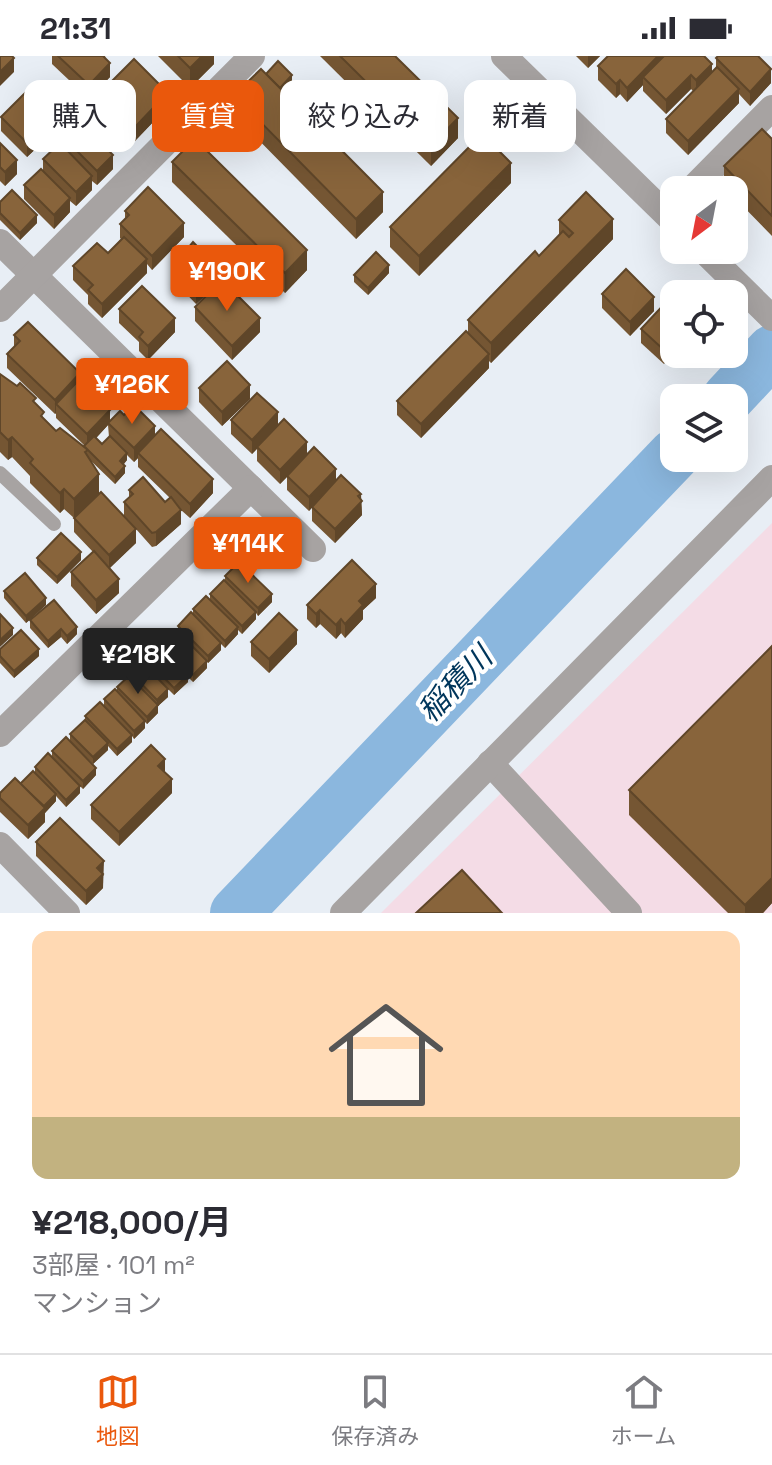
<!DOCTYPE html>
<html lang="ja">
<meta charset="utf-8">
<style>
body{margin:0;font-family:"Space Grotesk","Noto Sans JP",sans-serif;background:#f2f2f3;color:#2b2b33;height:100vh;display:flex;flex-direction:column;font-size:30px;white-space:nowrap}
*{box-sizing:border-box;margin:0}
p{font-size:26px;color:#7c7c81}
.icon{flex:none;width:44px;height:44px;fill:none;stroke:currentColor;stroke-width:2;stroke-linecap:round;stroke-linejoin:round}
.map{position:relative;height:857px;overflow:hidden}
.sheet{display:flex;flex-direction:column;background:#fff;flex:1}
.sheet>*{flex:none}
.top-card{position:absolute;left:24px;top:24px;width:724px;height:72px;display:flex;gap:16px}
.needle{width:52px;rotate:212deg}
.controls{position:absolute;left:660px;top:120px;display:grid;gap:16px}
.controls a{display:grid;place-items:center;width:88px;height:88px;border-radius:16px;background:#fff;box-shadow:0 8px 32px #0002;font-size:40px}
.price{position:absolute;translate:-50% -68px;padding:0 18px;border-radius:8px;background:#ea580c;color:#fff;font-size:26px;line-height:52px;filter:drop-shadow(0 2px 4px #0008)}
.price::after{content:'';position:absolute;left:50%;top:48px;width:24px;height:18px;margin-left:-12px;background:inherit;clip-path:polygon(0 0,100% 0,50% 100%)}
.price.current{background:#222;color:#fff}
ul{padding:0;list-style:none}
li{display:grid;align-content:center;gap:16px;height:424px;padding:0 32px}
li+li{border-top:2px solid #e1e1e2}
li span{display:grid;place-items:center;height:248px;border-radius:16px;color:#555}
li>.icon{margin-inline-start:auto}
span .icon{width:144px;height:144px;fill:#fffc;stroke-width:1}
li b{font-size:34px}
.tag{padding:0 28px;border-radius:16px;background:#fff;box-shadow:0 8px 32px #0002;font-size:28px;line-height:72px}
.tag.current{background:#ea580c;color:#fff}
.status{display:flex;justify-content:space-between;align-items:center;height:56px;padding:0 40px;background:#fff;direction:ltr}
.status svg{height:22px;fill:currentColor}
.tab-bar{display:flex;justify-content:space-around;align-items:center;height:112px;border-top:2px solid #e1e1e2;background:#fff;font-size:22px;color:#7c7c81}
.tab-bar a{display:grid;justify-items:center;gap:4px}
.tab-bar .current{color:#ea580c}
.map>svg:first-child{display:block}
.industrial{fill:#f4dce6}
.lines{fill:none;stroke-linecap:round;stroke-linejoin:round}
.river{stroke:#8bb7de;stroke-width:52}
.lane{stroke:#a7a3a2;stroke-width:14}
.street{stroke:#a7a3a2;stroke-width:26}
.wall{fill:#755633;fill-rule:evenodd}
.shaded-wall{fill:#5f4629}
.building{fill:#88643b;stroke:#5f4629;stroke-width:2}
.labels{text-anchor:middle;dominant-baseline:central;stroke-width:8;stroke-linejoin:round;paint-order:stroke}
.water-label{font-size:30px;font-style:italic;fill:#00365b;stroke:#fff}
</style>
<div class="status"><b>21:31</b><svg viewBox="0 0 49 12"><path d="M0 12V9h3v3zM5 12V6h3v6zM10 12V3h3v9zM15 12V0h3v12zM26 1h20v11H26zM47 4h2v5h-2z"/></svg></div>
<div class="map">
<svg width="772" height="857" viewBox="0 0 772 857">
<rect width="100%" height="100%" fill="#e8eef5"/>
<!-- industrial -->
<polygon class="industrial" points="772,467 772,857 381,857"/>
<g class="lines">
<!-- river -->
<g class="river">
<polyline points="728,342 772,295"/>
<polyline points="236,857 674,399"/>
</g>
<!-- lane -->
<polyline class="lane" points="0,417 54,468"/>
<!-- street -->
<g class="street">
<polyline points="504,0 674,166"/>
<polyline points="691,134 772,52"/>
<polyline points="0,186 313,493"/>
<polyline points="703,194 772,262"/>
<polyline points="0,253 252,0"/>
<polyline points="0,678 251,432"/>
<polyline points="490,707 629,857"/>
<polyline points="0,789 67,857"/>
<polyline points="343,857 772,422"/>
</g>
</g>
<!-- wall -->
<g class="wall">
<polygon points="52,0 105,0 110,21 89,43 52,8"/>
<polygon points="158,0 214,0 214,8 190,32"/>
<polygon points="320,0 395,0 458,82 431,110"/>
<polygon points="576,0 600,0 588,12"/>
<polygon points="716,2 771,27 750,50 739,38 739,47 688,99 666,77 666,63 693,35 691,33 666,58 643,35 643,29 627,46 620,38 616,42 598,24 598,10 708,4 712,16 716,12"/>
<polygon points="134,3 172,55 160,67 156,63 134,86 99,52 99,38"/>
<polygon points="266,18 292,27 284,36 383,156 356,183 234,59 234,39"/>
<polygon points="1,61 51,66 46,72 46,83 27,101 1,75"/>
<polygon points="64,82 113,113 97,129 92,125 92,134 76,150 70,145 70,156 54,173 24,143 24,129 43,115 43,103 64,91"/>
<polygon points="772,83 772,180 734,141 734,134 727,134 724,130 724,110"/>
<polygon points="0,87 17,118 5,130 0,125"/>
<polygon points="172,106 307,214 285,237 172,126"/>
<polygon points="511,127 419,220 390,191 390,171"/>
<polygon points="0,146 37,167 20,184 0,164"/>
<polygon points="125,155 184,181 152,214 147,208 147,217 102,262 88,248 88,239 73,224 73,210 108,197 121,183 120,182 120,168 125,164"/>
<polygon points="559,164 613,183 491,307 489,305 489,312 421,382 397,359 397,345 468,277 468,264 539,200 559,180"/>
<polygon points="173,210 219,227 260,276 232,304 195,265 195,251 218,228 196,248 173,224"/>
<polygon points="389,217 368,239 354,226 354,219"/>
<polygon points="602,238 654,255 630,280 602,252"/>
<polygon points="674,249 664,308 641,287 641,273"/>
<polygon points="119,253 175,276 148,304 139,295 139,286 119,267"/>
<path d="M14,279L80,326L110,366L124,359L155,379L213,437L190,462L181,454V468L156,490L152,491L136,473V487L109,512L119,537L96,558L71,530V516L93,496L74,476V462L64,453L60,457L30,427V420L12,401L8,404L0,396V318L36,348L44,363L56,375L84,391L85,390L56,362V357L55,358L7,312V298L14,291ZM108,369L109,381L102,388L96,382ZM127,399L134,406L138,402V411L170,442L165,446L129,434V441L124,446V460L99,438L89,403L115,428L125,417L124,408L127,404Z"/>
<polygon points="199,332 250,343 222,370 199,346"/>
<polygon points="231,364 278,369 336,424 361,443 362,459 335,487 312,465 312,451 309,455 287,434 287,421 280,428 257,405 257,393 252,398 231,378"/>
<polygon points="37,502 81,504 57,528 37,509"/>
<polygon points="225,520 272,546 258,560 256,557 256,563 242,578 238,574 238,578 225,592 221,588 221,594 208,607 207,606 207,612 193,626 188,621 188,626 174,639 145,610 145,602 162,593 162,588 178,576 178,570 193,558 193,553 210,543 210,538 225,525"/>
<polygon points="4,535 46,549 26,567 4,542"/>
<polygon points="376,542 363,554 363,563 345,582 341,577 336,583 320,568 316,572 307,563 307,549"/>
<polygon points="30,564 77,578 67,588 61,581 48,592 30,572"/>
<polygon points="251,586 297,588 269,617 251,600"/>
<polygon points="772,590 772,847 763,857 728,857 629,759 629,734"/>
<polygon points="0,593 39,600 14,622 0,607"/>
<polygon points="132,618 168,641 158,650 158,657 147,668 145,666 145,672 134,683 132,680 132,686 117,700 108,690 108,694 93,708 70,685 70,678 85,665 85,660 104,651 104,643 117,635 117,631 132,623"/>
<polygon points="52,695 96,719 83,733 80,730 80,737 66,751 56,740 56,745 45,757 45,766 28,783 0,756 0,737 20,728 35,717 35,711 52,701"/>
<polygon points="172,737 119,790 91,763 91,749"/>
<polygon points="36,786 104,819 103,820 103,832 86,849 36,800"/>
</g>
<!-- shaded-wall -->
<g class="shaded-wall">
<polygon points="202,0 214,0 214,8 190,32 190,12"/>
<polygon points="588,0 600,0 588,12"/>
<polygon points="658,0 672,0 643,21 643,29 627,46 627,32"/>
<polygon points="14,2 14,16 0,30 0,16"/>
<polygon points="110,7 110,21 89,43 89,29"/>
<polygon points="712,8 712,22 696,38 696,24"/>
<polygon points="771,13 771,27 750,50 750,36"/>
<polygon points="292,19 292,27 280,40 280,32"/>
<polygon points="691,19 691,33 666,58 666,44"/>
<polygon points="620,24 620,38 616,42 616,28"/>
<polygon points="739,33 739,47 688,99 688,85"/>
<polygon points="172,41 172,55 160,67 160,53"/>
<polygon points="156,49 156,63 134,86 134,72"/>
<polygon points="51,52 51,66 46,72 46,83 27,101 27,87 40,63"/>
<polygon points="458,62 458,82 431,110 431,90"/>
<polygon points="113,99 113,113 97,129 97,115"/>
<polygon points="17,104 17,118 5,130 5,116"/>
<polygon points="511,107 511,127 419,220 419,200"/>
<polygon points="92,120 92,134 76,150 76,136"/>
<polygon points="383,136 383,156 356,183 356,163"/>
<polygon points="70,142 70,156 54,173 54,159"/>
<polygon points="37,159 37,167 20,184 20,177"/>
<polygon points="613,163 613,183 491,307 491,287"/>
<polygon points="184,167 184,181 152,214 152,200"/>
<polygon points="307,194 307,214 285,237 285,217"/>
<polygon points="147,203 147,217 102,262 102,248"/>
<polygon points="389,209 389,217 368,239 368,232"/>
<polygon points="219,213 219,227 196,248 196,234"/>
<polygon points="654,241 654,255 630,280 630,266"/>
<polygon points="175,262 175,276 148,304 148,290"/>
<polygon points="260,262 260,276 232,304 232,290"/>
<polygon points="674,283 674,297 664,308 664,294"/>
<polygon points="489,298 489,312 421,382 421,368"/>
<polygon points="80,317 80,331 56,348 56,357 55,358 55,344"/>
<polygon points="250,329 250,343 222,370 222,356"/>
<polygon points="110,354 110,368 108,367 108,369 87,392 87,378"/>
<polygon points="278,356 278,370 252,398 252,384"/>
<polygon points="155,370 155,384 138,397 138,402 134,406 134,392"/>
<polygon points="12,381 12,401 8,404 8,384"/>
<polygon points="307,386 307,400 280,428 280,414"/>
<polygon points="127,397 127,404 120,412 120,405"/>
<polygon points="125,410 125,417 115,428 115,421"/>
<polygon points="336,413 336,427 309,455 309,441"/>
<polygon points="99,418 99,438 74,463 74,443"/>
<polygon points="213,423 213,437 190,462 190,448"/>
<polygon points="64,433 64,453 60,457 60,437"/>
<polygon points="361,438 362,459 335,487 335,473"/>
<polygon points="181,454 181,468 156,490 156,476"/>
<polygon points="136,473 136,487 109,513 109,499"/>
<polygon points="81,496 81,504 57,528 57,521"/>
<polygon points="119,523 119,537 96,558 96,544"/>
<polygon points="376,528 376,542 363,554 363,563 345,582 345,568 359,545"/>
<polygon points="272,538 272,546 258,560 258,552"/>
<polygon points="46,542 46,549 26,567 26,560"/>
<polygon points="320,554 320,568 316,572 316,558"/>
<polygon points="256,556 256,563 242,578 242,570"/>
<polygon points="341,563 341,577 336,583 336,569"/>
<polygon points="77,571 77,578 67,588 67,580"/>
<polygon points="238,571 238,578 225,592 225,585"/>
<polygon points="13,572 13,579 0,591 0,584"/>
<polygon points="61,573 61,581 48,592 48,585"/>
<polygon points="297,574 297,588 269,617 269,603"/>
<polygon points="221,587 221,594 208,607 208,600"/>
<polygon points="39,593 39,600 14,622 14,615"/>
<polygon points="207,605 207,612 193,626 193,619"/>
<polygon points="188,619 188,626 174,639 174,632"/>
<polygon points="168,633 168,641 158,650 158,657 147,668 147,661 157,651 157,644"/>
<polygon points="145,665 145,672 134,683 134,675"/>
<polygon points="132,679 132,686 117,700 117,693"/>
<polygon points="108,687 108,694 93,708 93,701"/>
<polygon points="165,703 165,717 158,710"/>
<polygon points="96,712 96,719 83,733 83,725"/>
<polygon points="172,723 172,737 119,790 119,776"/>
<polygon points="80,730 80,737 66,751 66,744"/>
<polygon points="56,738 56,745 45,757 45,766 28,783 28,769"/>
<polygon points="104,805 103,832 86,849 86,835 97,812"/>
<polygon points="772,822 772,847 763,857 745,857 745,849"/>
</g>
<!-- building -->
<g class="building">
<polygon points="0,0 12,0 14,2 0,16"/>
<polygon points="58,0 103,0 110,7 89,29"/>
<polygon points="178,0 202,0 190,12"/>
<polygon points="340,0 395,0 458,62 431,90"/>
<polygon points="608,0 658,0 627,32 620,24 616,28 598,10"/>
<polygon points="664,0 704,0 712,8 696,24 691,19 666,44 643,21"/>
<polygon points="718,0 758,0 771,13 750,36 716,2"/>
<polygon points="134,3 172,41 160,53 156,49 134,72 99,38"/>
<polygon points="278,5 292,19 280,32 266,18"/>
<polygon points="717,11 739,33 688,85 666,63"/>
<polygon points="261,13 383,136 356,163 234,39"/>
<polygon points="33,29 51,52 40,63 46,69 27,87 1,61"/>
<polygon points="80,66 113,99 97,115 64,82"/>
<polygon points="762,73 772,83 772,160 724,110"/>
<polygon points="482,78 511,107 419,200 390,171"/>
<polygon points="195,83 307,194 285,217 172,106"/>
<polygon points="0,87 17,104 5,116 0,111"/>
<polygon points="60,87 92,120 76,136 43,103"/>
<polygon points="41,113 70,142 54,159 24,129"/>
<polygon points="148,131 184,167 152,200 120,168 129,159 125,155"/>
<polygon points="12,134 37,159 20,177 0,157 0,146"/>
<polygon points="586,136 613,163 491,287 468,264 535,195 539,200 563,175 569,181 573,177 559,164"/>
<polygon points="124,181 147,203 102,248 88,234 93,229 73,210 97,187 108,197"/>
<polygon points="193,186 219,213 196,234 173,210"/>
<polygon points="376,196 389,209 368,232 354,219"/>
<polygon points="626,213 654,241 630,266 602,238"/>
<polygon points="222,224 260,262 232,290 195,251"/>
<polygon points="142,230 175,262 148,290 139,281 143,276 119,253"/>
<polygon points="668,244 674,249 674,283 664,294 641,273"/>
<polygon points="28,266 80,317 55,344 7,298 20,285 14,279"/>
<polygon points="466,275 489,298 421,368 397,345"/>
<polygon points="227,305 250,329 222,356 199,332"/>
<polygon points="0,318 17,330 20,327 36,342 33,345 44,356 41,360 56,375 60,372 88,394 85,396 99,418 74,443 64,433 60,437 30,407 33,403 12,381 8,384 0,376"/>
<polygon points="79,324 110,354 87,378 56,348"/>
<polygon points="257,337 278,356 252,384 231,364"/>
<polygon points="134,349 155,370 134,392 108,367 120,355 124,359"/>
<polygon points="284,363 307,386 280,414 257,391"/>
<polygon points="161,373 213,423 190,448 138,397"/>
<polygon points="94,380 102,388 110,380 127,397 120,405 125,410 115,421 84,390"/>
<polygon points="314,391 336,413 309,441 287,420"/>
<polygon points="341,419 361,438 358,440 362,445 335,473 312,451"/>
<polygon points="143,421 165,446 171,441 181,454 156,476 152,477 124,446 133,438 129,434"/>
<polygon points="101,436 136,473 109,499 74,462"/>
<polygon points="61,477 81,496 57,521 37,502"/>
<polygon points="94,495 119,523 96,544 71,516"/>
<polygon points="352,504 376,528 359,545 363,549 345,568 341,563 336,569 320,554 316,558 307,549"/>
<polygon points="239,506 272,538 258,552 225,520"/>
<polygon points="25,517 46,542 26,560 4,535"/>
<polygon points="224,524 256,556 242,570 210,538"/>
<polygon points="206,540 238,571 225,585 193,553"/>
<polygon points="54,544 77,571 67,580 61,573 48,585 30,564"/>
<polygon points="191,556 221,587 208,600 178,570"/>
<polygon points="279,557 297,574 269,603 251,586"/>
<polygon points="0,558 13,572 0,584"/>
<polygon points="21,574 39,593 14,615 0,600 0,593"/>
<polygon points="176,574 207,605 193,619 162,588"/>
<polygon points="159,589 188,619 174,632 145,602"/>
<polygon points="772,590 772,822 745,849 629,734"/>
<polygon points="143,607 168,633 157,644 132,618"/>
<polygon points="129,620 158,649 147,661 117,631"/>
<polygon points="115,633 145,665 134,675 104,643"/>
<polygon points="100,646 132,679 117,693 85,660"/>
<polygon points="85,664 108,687 93,701 70,678"/>
<polygon points="66,681 96,712 83,725 52,695"/>
<polygon points="151,689 165,703 158,710 172,723 119,776 91,749"/>
<polygon points="48,697 80,730 66,744 35,711"/>
<polygon points="33,715 56,738 44,750 20,728"/>
<polygon points="15,722 45,752 28,769 0,742 0,737"/>
<polygon points="60,762 104,805 97,812 103,818 86,835 36,786"/>
<polygon points="462,814 502,857 416,857"/>
</g>
<g class="labels">
<!-- water labels -->
<g class="water-label">
<text transform="translate(455 628) rotate(-46)">稲積川</text>
</g>
</g>
</svg>
<div class="controls">
<a><svg class="needle" viewBox="-14 -14 28 28"><path d="M0-13l5 13h-10z" fill="#e53935"/><path d="M0 13l5-13h-10z" fill="#7c7c81"/></svg></a>
<a><svg class="icon" aria-label="locate" viewBox="0 0 24 24"><circle cx="12" cy="12" r="6"/><path d="M12 2v4M12 18v4M2 12h4M18 12h4"/></svg></a>
<a><svg class="icon" aria-label="layers" viewBox="0 0 24 24"><path d="M12 4l9 5-9 5-9-5zM3 14l9 5 9-5"/></svg></a>
</div>
<b class="price" style="left:227px;top:257px">¥190K</b>
<b class="price" style="left:132px;top:370px">¥126K</b>
<b class="price" style="left:248px;top:529px">¥114K</b>
<b class="price current" style="left:138px;top:640px">¥218K</b>
<div class="top-card">
<a class="tag">購入</a>
<a class="tag current">賃貸</a>
<a class="tag">絞り込み</a>
<a class="tag">新着</a>
</div>
</div>
<section class="sheet">
<ul>
<li><span style="background:linear-gradient(#ffd9b3 75%,#c2b280 0)"><svg class="icon" aria-label="home" viewBox="0 0 24 24"><path d="M3 11l9-7 9 7M6 9v11h12V9"/></svg></span><div><b>¥218,000/月</b><p>3部屋 · 101 m²</p><p>マンション</p></div></li>
</ul>
</section>
<nav class="tab-bar">
<a class="current"><svg class="icon" aria-label="map" viewBox="0 0 24 24"><path d="M3 6l6-2 6 2 6-2v14l-6 2-6-2-6 2zM9 4v14M15 6v14"/></svg>地図</a>
<a><svg class="icon" aria-label="saved" viewBox="0 0 24 24"><path d="M7 4h10v16l-5-4-5 4z"/></svg>保存済み</a>
<a><svg class="icon" aria-label="home" viewBox="0 0 24 24"><path d="M3 11l9-7 9 7M6 9v11h12V9"/></svg>ホーム</a>
</nav>
